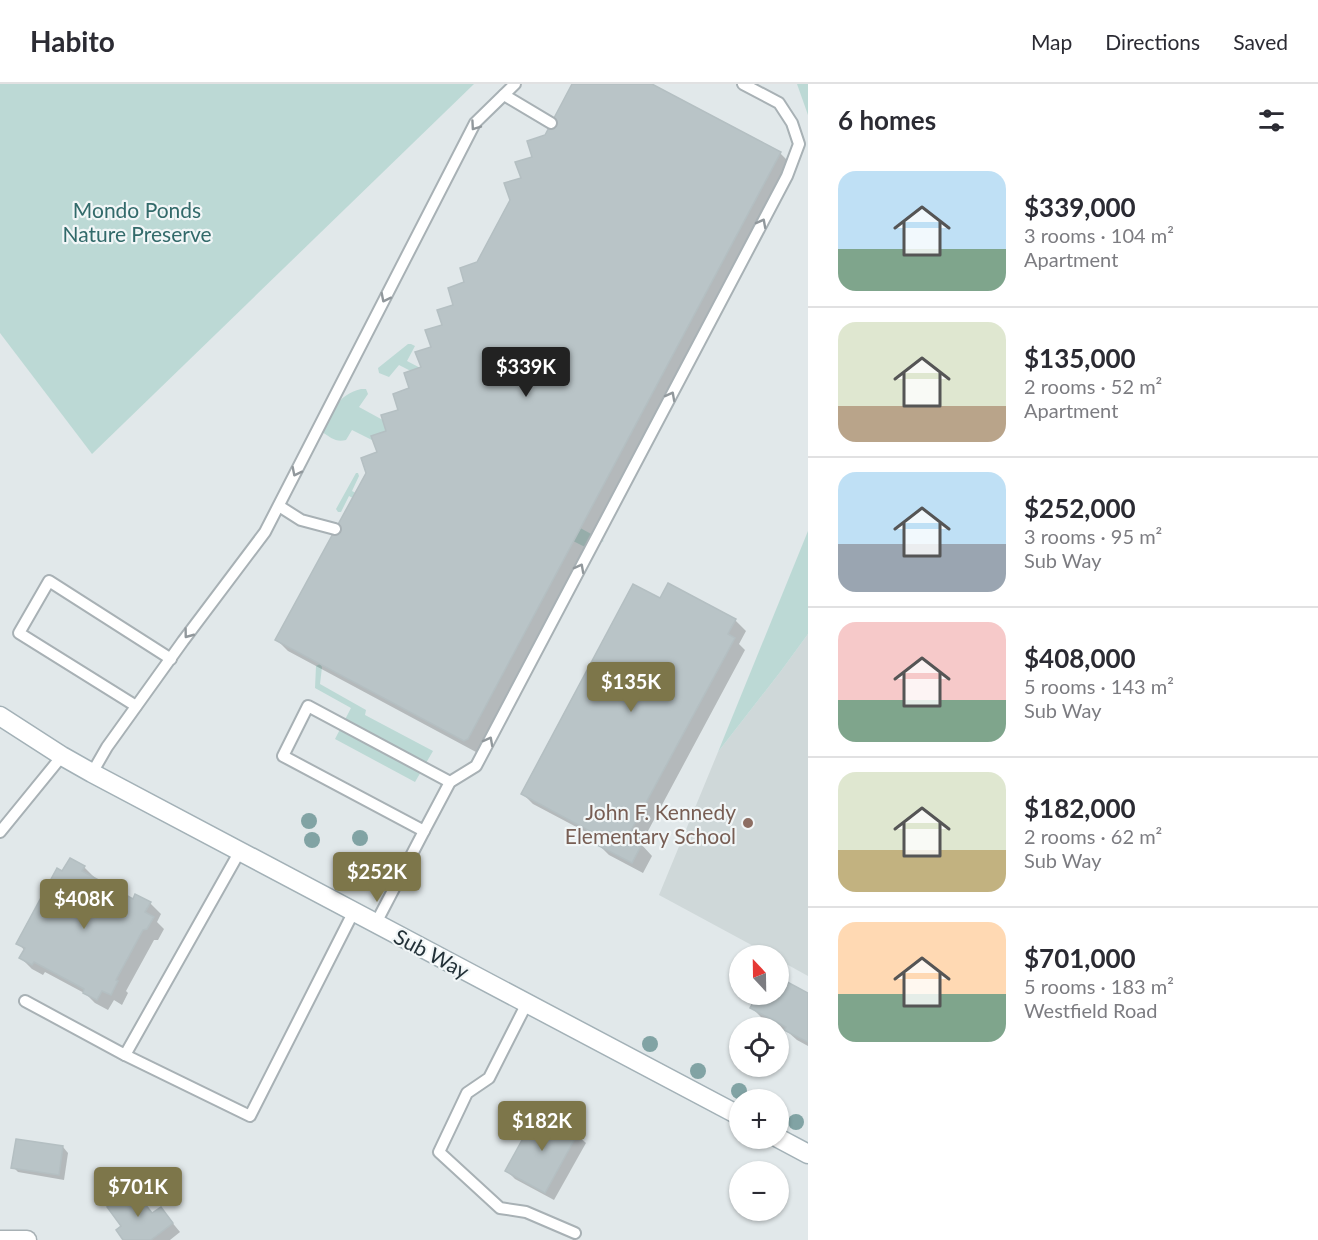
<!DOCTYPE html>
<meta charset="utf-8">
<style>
body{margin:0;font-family:Lato,sans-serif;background:#f2f2f3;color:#2b2b33;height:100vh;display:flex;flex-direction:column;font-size:22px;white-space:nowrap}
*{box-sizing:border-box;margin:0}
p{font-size:20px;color:#7c7c81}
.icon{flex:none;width:33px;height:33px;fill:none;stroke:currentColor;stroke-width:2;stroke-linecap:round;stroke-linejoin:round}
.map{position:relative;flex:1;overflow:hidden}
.drawer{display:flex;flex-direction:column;background:#fff;width:510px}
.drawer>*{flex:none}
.needle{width:39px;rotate:338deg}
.buttons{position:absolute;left:729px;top:861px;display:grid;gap:12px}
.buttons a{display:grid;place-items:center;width:60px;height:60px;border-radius:50%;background:#fff;box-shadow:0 2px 4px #0004;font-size:30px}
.price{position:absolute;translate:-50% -51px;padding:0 14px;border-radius:6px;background:#7d764a;color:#fff;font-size:20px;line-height:39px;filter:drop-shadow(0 2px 3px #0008)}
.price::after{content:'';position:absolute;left:50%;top:36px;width:18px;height:14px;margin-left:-9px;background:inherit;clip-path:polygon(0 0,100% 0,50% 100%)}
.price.on{background:#222;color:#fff}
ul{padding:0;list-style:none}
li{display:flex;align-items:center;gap:18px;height:150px;padding:0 30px}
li+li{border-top:2px solid #e1e1e2}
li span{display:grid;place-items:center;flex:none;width:168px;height:120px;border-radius:18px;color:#555}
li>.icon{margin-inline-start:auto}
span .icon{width:72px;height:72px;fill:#fffc;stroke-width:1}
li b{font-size:26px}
h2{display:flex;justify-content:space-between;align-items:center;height:72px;padding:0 30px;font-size:26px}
header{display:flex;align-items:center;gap:36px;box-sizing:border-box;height:84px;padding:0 30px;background:#fff;border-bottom:2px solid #e1e1e2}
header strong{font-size:28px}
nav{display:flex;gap:33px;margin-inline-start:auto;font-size:21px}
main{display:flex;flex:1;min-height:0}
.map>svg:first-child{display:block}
.built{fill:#cfd8d9}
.green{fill:#bcd9d5}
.shadow{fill:#0003}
.building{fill:#b9c4c7;stroke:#b4bfc2;stroke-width:1.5}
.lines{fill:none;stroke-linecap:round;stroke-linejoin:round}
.lane-casing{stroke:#a8b1b5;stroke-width:14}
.street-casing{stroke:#a8b1b5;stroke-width:21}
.secondary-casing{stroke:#a3b1b7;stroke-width:21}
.lane{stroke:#fff;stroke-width:10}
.street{stroke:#fff;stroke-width:18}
.secondary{stroke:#fff;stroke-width:18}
.tree{fill:#81a3a4}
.oneway{stroke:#91989c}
.education-dot{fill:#8d6e63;stroke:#f1f6f7;stroke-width:2}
.labels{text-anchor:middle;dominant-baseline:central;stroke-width:4.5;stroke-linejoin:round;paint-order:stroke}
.park-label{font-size:21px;fill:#326a6a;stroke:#f1f6f7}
.education-label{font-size:21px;fill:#785e54;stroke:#f1f6f7;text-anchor:end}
.street-label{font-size:21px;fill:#233138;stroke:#f1f6f7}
</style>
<header>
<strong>Habito</strong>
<nav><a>Map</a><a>Directions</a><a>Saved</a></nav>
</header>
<main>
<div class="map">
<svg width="808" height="1156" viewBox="0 0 808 1156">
<rect width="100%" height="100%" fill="#e1e8ea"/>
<!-- built -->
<polygon class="built" points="808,550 808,892 779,876 778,872 770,871 659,811 718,668 781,587"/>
<!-- green -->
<g class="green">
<polygon points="0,0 474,0 92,370 0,249"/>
<polygon points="797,0 808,0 808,31"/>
<polygon points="408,260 411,260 415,262 407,277 590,373 587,377 399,281 389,293 379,289 378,284"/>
<path d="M361,305H366L368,310L359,323L604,457L587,464L352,346L346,356C336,359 330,353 322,348C332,328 337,311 361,305Z"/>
<polygon points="356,389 358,389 359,392 352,407 527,501 525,505 349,412 341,428 338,428 336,425"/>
<polygon points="808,447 808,550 781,587 718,668"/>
<polygon points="320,580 322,583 320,600 366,626 365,631 433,667 415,698 335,655 351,624 315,604 316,582"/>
</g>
<!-- shadow -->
<g class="shadow">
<polygon points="574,0 649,0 780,69 791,80 479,666 476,668 288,567 277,556 379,369 388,348 466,199 478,180"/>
<polygon points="660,516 735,536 746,547 739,560 745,566 641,760 652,772 643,789 609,771 598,760 601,756 533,720 522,709"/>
<polygon points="84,783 95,794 94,795 134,817 150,819 161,830 157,838 164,845 158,856 154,856 126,907 128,909 122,921 114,916 108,926 95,919 86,910 45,888 43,891 32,885 21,874 25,867 18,859 63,789"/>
<polygon points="808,910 808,964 808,962 797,956 789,949 763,935 752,924"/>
<polygon points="539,1029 577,1051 586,1059 554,1116 515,1095 506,1086"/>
<polygon points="63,1063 68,1069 64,1096 18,1088 13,1083"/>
<polygon points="132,1105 153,1131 161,1125 180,1148 170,1156 125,1156 123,1142"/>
</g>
<!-- building -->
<g class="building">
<polygon points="572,0 652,0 781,68 468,655 464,657 275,556 366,389 361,374 377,368 371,352 386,347 381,331 398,326 393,310 409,304 404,289 421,283 415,268 431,263 425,246 442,241 437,226 453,221 448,204 464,198 460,184 477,178 510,116 504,99 521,94 515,78 532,73 527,57 545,51"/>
<polygon points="668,499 736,535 728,550 735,554 628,752 642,760 632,779 597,761 601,753 521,710 633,500 660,514"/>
<polygon points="70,774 85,782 82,787 133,815 135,810 151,818 145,828 154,833 147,845 143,846 116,896 118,897 111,911 102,907 97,916 83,909 84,905 34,878 32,881 19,874 25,864 16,860 57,784 62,787"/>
<polygon points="778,893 808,909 808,958 784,946 786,943 750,924 758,910 778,910"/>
<polygon points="538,1027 578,1049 545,1109 505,1087"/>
<polygon points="16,1055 63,1062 59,1091 11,1084"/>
<polygon points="132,1103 152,1129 161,1123 173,1139 151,1156 123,1156 116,1146 121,1142 107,1123"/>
</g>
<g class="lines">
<defs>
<g id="lane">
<polyline points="504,11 551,39"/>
<polyline points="279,422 301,436 335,445"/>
<polyline points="136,622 19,549 49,497 171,575"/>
<polyline points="92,689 107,663 183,557 265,448 475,39 515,0"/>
<polyline points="424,747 450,698 476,682 787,92 799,60 792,39 779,19 743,0"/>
<polyline points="0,748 62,672"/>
<polyline points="240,767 125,971 250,1032 354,827"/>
<polyline points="376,839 424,747 283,672 308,622 450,698"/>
<polyline points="25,917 125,971"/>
<polyline points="527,919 489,994 467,1009 439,1068 500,1124 526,1128 575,1149"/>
</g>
<polyline id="street" points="0,1156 27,1156"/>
<g id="secondary">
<polyline points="0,632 62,672 92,689 740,1032"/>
<polyline points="778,1054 808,1070"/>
</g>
</defs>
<!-- lane casing -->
<use href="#lane" class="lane-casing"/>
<!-- street casing -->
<use href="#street" class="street-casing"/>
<!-- secondary casing -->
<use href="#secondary" class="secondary-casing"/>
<!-- lane -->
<use href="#lane" class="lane"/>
<!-- street -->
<use href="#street" class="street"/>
<!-- secondary -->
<use href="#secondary" class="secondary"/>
</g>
<!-- trees -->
<g class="tree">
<circle cx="309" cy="737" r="8"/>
<circle cx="360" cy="754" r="8"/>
<circle cx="312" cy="756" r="8"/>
<circle cx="650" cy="960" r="8"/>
<circle cx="698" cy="987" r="8"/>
<circle cx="739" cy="1007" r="8"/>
<circle cx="796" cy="1038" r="8"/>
</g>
<!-- one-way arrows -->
<defs><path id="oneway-chevron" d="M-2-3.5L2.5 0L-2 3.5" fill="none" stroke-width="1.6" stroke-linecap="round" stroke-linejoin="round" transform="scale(1.5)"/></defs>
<g class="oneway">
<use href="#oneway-chevron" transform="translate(475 42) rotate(125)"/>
<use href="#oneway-chevron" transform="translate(762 139) rotate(-62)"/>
<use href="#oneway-chevron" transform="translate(385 214) rotate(117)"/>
<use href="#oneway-chevron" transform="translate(671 312) rotate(-62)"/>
<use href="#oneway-chevron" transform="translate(296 388) rotate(117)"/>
<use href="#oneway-chevron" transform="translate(580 484) rotate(-62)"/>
<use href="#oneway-chevron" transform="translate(188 550) rotate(127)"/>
<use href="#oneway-chevron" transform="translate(489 657) rotate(-62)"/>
</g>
<!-- markers -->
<circle class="education-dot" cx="748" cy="739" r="6"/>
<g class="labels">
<!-- park labels -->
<g class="park-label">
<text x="137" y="125">Mondo Ponds<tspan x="137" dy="24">Nature Preserve</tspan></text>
</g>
<!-- education labels -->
<g class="education-label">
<text x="736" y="727">John F. Kennedy<tspan x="736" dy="24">Elementary School</tspan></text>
</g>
<!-- street labels -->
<g class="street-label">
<text transform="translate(432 869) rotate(28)">Sub Way</text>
</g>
</g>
</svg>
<div class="buttons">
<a><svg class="needle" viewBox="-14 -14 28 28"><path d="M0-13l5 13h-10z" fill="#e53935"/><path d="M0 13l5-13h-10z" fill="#7c7c81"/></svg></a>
<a><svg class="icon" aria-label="locate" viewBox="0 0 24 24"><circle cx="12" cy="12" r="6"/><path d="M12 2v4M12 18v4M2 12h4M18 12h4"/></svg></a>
<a>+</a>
<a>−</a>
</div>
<b class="price on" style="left:526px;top:314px">$339K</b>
<b class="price" style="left:631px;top:629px">$135K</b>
<b class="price" style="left:377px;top:819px">$252K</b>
<b class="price" style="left:84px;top:846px">$408K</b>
<b class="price" style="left:542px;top:1068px">$182K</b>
<b class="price" style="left:138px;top:1134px">$701K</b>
</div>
<section class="drawer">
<h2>6 homes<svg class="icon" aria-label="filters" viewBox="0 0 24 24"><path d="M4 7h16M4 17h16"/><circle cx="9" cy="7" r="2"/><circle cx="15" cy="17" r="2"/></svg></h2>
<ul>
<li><span style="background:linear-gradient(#bfe0f5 65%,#7fa58c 0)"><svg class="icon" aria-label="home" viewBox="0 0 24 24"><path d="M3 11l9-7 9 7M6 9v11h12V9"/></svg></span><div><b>$339,000</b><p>3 rooms · 104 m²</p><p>Apartment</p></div></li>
<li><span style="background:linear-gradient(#dfe7d0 70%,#b9a48a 0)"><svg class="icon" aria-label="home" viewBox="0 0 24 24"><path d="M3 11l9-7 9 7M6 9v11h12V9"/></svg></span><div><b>$135,000</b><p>2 rooms · 52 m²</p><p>Apartment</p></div></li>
<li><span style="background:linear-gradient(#bfe0f5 60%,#9aa5b1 0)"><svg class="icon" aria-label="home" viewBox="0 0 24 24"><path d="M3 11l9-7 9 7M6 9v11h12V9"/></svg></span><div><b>$252,000</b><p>3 rooms · 95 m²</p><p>Sub Way</p></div></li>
<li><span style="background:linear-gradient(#f6c9c9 65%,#7fa58c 0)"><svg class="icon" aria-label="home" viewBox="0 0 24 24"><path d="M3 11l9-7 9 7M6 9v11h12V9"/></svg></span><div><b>$408,000</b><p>5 rooms · 143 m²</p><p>Sub Way</p></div></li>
<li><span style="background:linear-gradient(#dfe7d0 65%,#c2b280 0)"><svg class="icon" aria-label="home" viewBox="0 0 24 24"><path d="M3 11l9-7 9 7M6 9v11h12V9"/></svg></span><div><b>$182,000</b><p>2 rooms · 62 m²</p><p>Sub Way</p></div></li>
<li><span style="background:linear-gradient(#ffd9b3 60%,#7fa58c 0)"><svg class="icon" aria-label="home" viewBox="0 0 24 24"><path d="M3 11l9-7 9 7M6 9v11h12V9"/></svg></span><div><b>$701,000</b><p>5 rooms · 183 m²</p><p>Westfield Road</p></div></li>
</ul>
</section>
</main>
